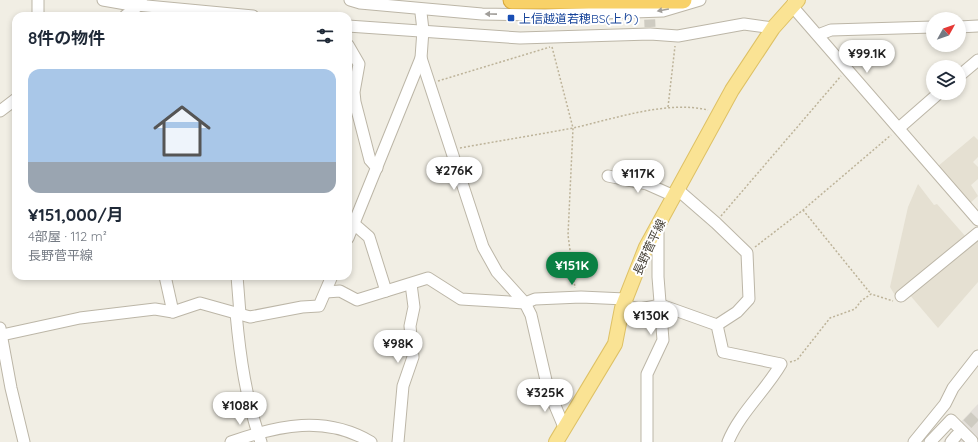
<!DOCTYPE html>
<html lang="ja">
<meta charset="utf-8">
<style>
body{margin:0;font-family:Quicksand,"Noto Sans JP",sans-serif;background:#f6f6f7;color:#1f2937;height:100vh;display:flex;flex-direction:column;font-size:15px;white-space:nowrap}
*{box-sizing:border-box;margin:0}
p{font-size:13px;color:#747a83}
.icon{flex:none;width:22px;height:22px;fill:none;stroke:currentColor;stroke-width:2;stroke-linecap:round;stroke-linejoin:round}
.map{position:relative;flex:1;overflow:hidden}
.drawer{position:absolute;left:12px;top:12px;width:340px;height:268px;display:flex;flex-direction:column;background:#fff;border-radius:12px;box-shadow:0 2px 6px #0003}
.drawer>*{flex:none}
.needle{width:26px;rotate:50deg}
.tools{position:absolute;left:926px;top:12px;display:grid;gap:8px}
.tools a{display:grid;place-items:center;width:40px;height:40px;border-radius:50%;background:#fff;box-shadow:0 2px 6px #0003;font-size:20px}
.price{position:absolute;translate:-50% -34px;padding:0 9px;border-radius:14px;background:#fff;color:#222;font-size:13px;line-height:26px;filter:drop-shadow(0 1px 2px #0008)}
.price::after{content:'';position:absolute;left:50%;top:24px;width:12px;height:9px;margin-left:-6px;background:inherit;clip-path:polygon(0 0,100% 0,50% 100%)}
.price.on{background:#0b8043;color:#fff}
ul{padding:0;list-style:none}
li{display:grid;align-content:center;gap:8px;height:212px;padding:0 16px}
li+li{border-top:1px solid #e0e1e3}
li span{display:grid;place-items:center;height:124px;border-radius:12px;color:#555}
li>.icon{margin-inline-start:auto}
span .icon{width:72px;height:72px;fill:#fffc;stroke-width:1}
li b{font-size:17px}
h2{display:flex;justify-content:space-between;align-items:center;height:48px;padding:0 16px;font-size:17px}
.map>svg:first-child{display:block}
.residential{fill:#e5e0d2}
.industrial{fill:#e3dfd9}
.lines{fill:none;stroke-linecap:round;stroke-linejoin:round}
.minor-tunnel{stroke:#cecbc1;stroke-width:11;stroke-dasharray:11 5.5;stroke-linecap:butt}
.minor-casing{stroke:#bcb6a7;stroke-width:13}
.major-casing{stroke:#dec165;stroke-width:16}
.highway-casing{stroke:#d6a638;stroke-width:19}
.path{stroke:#bdb399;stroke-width:1.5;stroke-dasharray:2 2;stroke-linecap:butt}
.minor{stroke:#fff;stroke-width:11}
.major{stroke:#fae394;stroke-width:14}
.highway{stroke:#f8d168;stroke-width:17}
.oneway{fill:#a19e9a}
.transit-dot{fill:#1a4fb4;stroke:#fff;stroke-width:1.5}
.labels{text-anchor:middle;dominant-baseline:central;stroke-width:4;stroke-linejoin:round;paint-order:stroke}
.transit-label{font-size:12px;fill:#164399;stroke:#fff;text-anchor:start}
.street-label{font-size:12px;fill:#433e34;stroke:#fff}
</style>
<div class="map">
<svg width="978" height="442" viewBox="0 0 978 442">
<rect width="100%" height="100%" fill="#f1eee4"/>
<!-- residential -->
<g class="residential">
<polygon points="974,136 978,140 978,157 973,162 978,167 978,179 971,185 978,196 969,204 937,167"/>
<polygon points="918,184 934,205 937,204 966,237 896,297 890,287 908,207"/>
<polygon points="978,236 978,282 938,328 909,294"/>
</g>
<!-- industrial -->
<polygon class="industrial" points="978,404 978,442 943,442 957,426"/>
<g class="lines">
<!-- minor-tunnel -->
<g class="minor-tunnel">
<polyline points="649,3 650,27"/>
<polyline points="956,436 978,413"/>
</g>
<defs>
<g id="minor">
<polyline points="38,0 38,16"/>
<polyline points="103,0 126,4 253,16"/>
<polyline points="350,0 360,3 482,14 545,15 663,11 700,0"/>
<polyline points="794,0 792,6 978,220"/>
<polyline points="125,16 142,3"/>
<polyline points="348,26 520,38 650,34 678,36 744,24 773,28"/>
<polyline points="959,27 978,26"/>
<polyline points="818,35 831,30 933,27"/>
<polyline points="348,45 359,64 354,92 355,102 370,160 377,168"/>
<polyline points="421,58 483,247 497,272 525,303 531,315 548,389 564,427"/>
<polyline points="959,76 978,60"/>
<polyline points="0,111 16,99"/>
<polyline points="899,128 939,93"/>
<polyline points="608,176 647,184 674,196"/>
<polyline points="678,190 716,223 747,253 749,299 737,312 717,325"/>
<polyline points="354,224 369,237 386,291"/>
<polyline points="348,238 421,58 423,30 421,13"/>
<polyline points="165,276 173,312"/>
<polyline points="237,276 240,314"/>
<polyline points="326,292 340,291 357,300 428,278 461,299 525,303 535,299 581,297 625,299"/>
<polyline points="901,296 978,233"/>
<path d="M623,305L640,309L661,305L717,325L723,352L781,364C766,390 739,414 728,442"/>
<path d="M236,313C240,357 246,400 261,442"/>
<polyline points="0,328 11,388 24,442"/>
<polyline points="2,335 80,318 155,309 173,312 200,303 250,317 302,307 319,306 332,276"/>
<path d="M231,442C279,425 325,415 371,442"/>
<polyline points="398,442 403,386 413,357 410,326 414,307 411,284"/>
<polyline points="647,442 647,374 663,340 658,277 658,226"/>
<polyline points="914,442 945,404 953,388 978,356"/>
<polyline points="930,442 951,420 972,441"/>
<polyline points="951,442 956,436"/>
</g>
<polyline id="major" points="556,442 615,344 622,308 646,247 732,90 773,28 798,0"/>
<polyline id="highway" points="512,0 683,0"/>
</defs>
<!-- minor casing -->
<use href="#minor" class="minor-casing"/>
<!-- major casing -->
<use href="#major" class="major-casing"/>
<!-- highway casing -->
<use href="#highway" class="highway-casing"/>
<!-- path -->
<g class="path">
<polyline points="552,47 573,128 568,235 575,288"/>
<polyline points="438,81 550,47"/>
<polyline points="668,107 675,46"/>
<path d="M460,148C498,141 536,135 573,128C614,119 667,100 708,110"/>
<polyline points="803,210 871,294"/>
<polyline points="721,216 841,76"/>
<polyline points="755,247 803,210 891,135"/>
<polyline points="790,362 797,360 830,318 855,309 861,301 871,294 893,301"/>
</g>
<!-- minor -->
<use href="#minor" class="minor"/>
<!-- major -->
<use href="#major" class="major"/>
<!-- highway -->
<use href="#highway" class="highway"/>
</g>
<!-- one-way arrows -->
<defs><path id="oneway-solid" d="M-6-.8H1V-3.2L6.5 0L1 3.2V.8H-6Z"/></defs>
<g class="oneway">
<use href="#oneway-solid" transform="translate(663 10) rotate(170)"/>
<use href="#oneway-solid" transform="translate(491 14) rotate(-179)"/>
</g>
<!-- markers -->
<rect class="transit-dot" x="507" y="14" width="8" height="8" rx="2"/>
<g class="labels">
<!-- transit labels -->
<g class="transit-label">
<text x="519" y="18">上信越道若穂BS(上り)</text>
</g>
<!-- street labels -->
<g class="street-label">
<text transform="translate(649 247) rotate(-65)">長野菅平線</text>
</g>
</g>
</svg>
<div class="tools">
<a><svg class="needle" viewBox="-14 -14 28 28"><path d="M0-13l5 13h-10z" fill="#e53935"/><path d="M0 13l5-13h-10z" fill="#747a83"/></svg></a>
<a><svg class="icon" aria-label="layers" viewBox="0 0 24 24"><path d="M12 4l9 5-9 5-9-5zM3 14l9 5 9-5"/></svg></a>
</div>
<b class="price" style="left:867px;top:74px">¥99.1K</b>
<b class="price" style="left:454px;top:191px">¥276K</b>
<b class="price" style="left:638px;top:194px">¥117K</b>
<b class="price on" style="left:572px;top:286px">¥151K</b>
<b class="price" style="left:651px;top:336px">¥130K</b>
<b class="price" style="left:398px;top:364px">¥98K</b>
<b class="price" style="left:545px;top:413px">¥325K</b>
<b class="price" style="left:240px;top:426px">¥108K</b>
<section class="drawer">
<h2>8件の物件<svg class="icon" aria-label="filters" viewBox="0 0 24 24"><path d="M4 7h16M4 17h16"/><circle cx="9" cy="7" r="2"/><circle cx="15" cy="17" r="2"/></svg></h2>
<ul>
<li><span style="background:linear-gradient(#a9c7e8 75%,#9aa5b1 0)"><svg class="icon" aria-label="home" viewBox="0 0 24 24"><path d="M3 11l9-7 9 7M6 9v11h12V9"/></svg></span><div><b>¥151,000/月</b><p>4部屋 · 112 m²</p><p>長野菅平線</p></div></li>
</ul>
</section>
</div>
